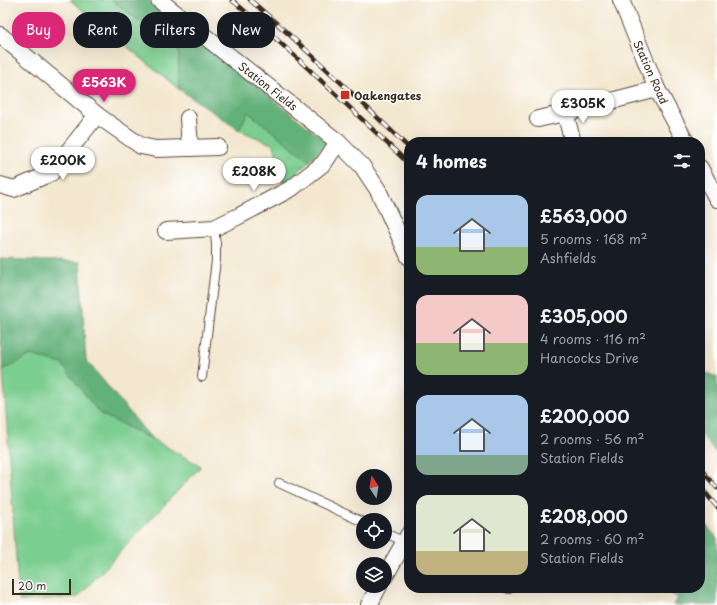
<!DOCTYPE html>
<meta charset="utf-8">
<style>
body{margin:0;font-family:"Playpen Sans",sans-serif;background:#20242c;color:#f1f3f6;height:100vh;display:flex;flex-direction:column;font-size:15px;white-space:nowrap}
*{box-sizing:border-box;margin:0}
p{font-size:13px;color:#9ea1a6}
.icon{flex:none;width:22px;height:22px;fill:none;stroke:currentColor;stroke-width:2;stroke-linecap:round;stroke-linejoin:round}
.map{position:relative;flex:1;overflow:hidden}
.details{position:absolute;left:404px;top:137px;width:301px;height:456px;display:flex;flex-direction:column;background:#171b24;border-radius:16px;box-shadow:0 4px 16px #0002}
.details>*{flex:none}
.guide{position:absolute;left:12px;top:12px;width:332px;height:36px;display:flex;gap:8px}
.needle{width:26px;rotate:348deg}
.buttons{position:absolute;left:356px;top:469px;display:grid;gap:8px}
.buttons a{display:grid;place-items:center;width:36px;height:36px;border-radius:50%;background:#171b24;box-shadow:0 4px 16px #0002;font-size:20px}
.scale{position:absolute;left:12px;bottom:10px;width:59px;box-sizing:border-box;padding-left:4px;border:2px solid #3b2a1e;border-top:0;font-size:11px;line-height:14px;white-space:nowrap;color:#3b2a1e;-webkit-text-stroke:3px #fff;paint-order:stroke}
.price{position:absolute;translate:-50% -34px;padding:0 9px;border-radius:14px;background:#fff;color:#222;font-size:13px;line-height:26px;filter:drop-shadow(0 1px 2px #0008)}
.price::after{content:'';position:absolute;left:50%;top:24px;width:12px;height:9px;margin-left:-6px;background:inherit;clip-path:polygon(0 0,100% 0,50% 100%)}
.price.on{background:#db2777;color:#fff}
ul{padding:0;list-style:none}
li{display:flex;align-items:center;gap:12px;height:100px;padding:0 12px}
li span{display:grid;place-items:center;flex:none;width:112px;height:80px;border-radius:12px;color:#555}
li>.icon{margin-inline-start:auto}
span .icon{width:48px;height:48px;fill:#fffc;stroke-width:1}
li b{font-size:17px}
h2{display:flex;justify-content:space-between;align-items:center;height:48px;padding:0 12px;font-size:17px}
.pill{padding:0 14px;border-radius:16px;background:#171b24;box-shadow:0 4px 16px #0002;font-size:14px;line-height:36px}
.pill.on{background:#db2777;color:#fff}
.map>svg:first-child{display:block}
.green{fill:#7bce90;stroke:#5b7c57}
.forest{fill:#64b17a;stroke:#506e4c}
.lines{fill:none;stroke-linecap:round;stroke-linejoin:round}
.lane-casing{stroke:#574639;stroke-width:10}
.street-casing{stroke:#574639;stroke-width:18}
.lane{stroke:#fff;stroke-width:8}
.street{stroke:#fff;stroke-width:16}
.rail-casing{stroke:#3b2a1e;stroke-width:4.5}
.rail{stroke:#fff;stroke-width:3;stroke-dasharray:9;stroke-linecap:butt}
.poi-dot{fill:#c8321e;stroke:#fff;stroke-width:1.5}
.labels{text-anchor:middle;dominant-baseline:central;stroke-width:3;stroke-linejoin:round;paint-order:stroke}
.street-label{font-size:11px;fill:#3b2a1e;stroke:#fff}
.poi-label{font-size:11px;font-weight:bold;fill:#3b2a1e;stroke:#fff;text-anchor:start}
</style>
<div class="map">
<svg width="717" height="605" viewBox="0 0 717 605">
<rect width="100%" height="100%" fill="#fff"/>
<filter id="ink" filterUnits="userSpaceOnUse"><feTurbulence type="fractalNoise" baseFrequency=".025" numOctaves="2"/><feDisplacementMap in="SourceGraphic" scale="8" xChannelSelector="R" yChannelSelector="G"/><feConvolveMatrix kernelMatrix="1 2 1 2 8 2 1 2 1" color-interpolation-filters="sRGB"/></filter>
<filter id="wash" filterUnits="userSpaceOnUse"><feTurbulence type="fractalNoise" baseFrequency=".012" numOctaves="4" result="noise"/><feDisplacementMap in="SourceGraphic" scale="16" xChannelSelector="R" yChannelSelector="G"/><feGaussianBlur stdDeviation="0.9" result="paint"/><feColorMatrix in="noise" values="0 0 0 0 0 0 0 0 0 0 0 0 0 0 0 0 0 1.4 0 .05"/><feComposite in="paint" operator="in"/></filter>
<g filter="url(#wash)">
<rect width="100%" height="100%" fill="#f3e7cf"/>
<!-- green -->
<g class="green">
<polygon points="70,0 112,0 179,51 179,89"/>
<polygon points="248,112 310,161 284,184 274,145 239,130"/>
<polygon points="31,355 62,364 99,413 152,439 201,466 78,597 19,601 3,370"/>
</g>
<!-- forest -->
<g class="forest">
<polygon points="112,0 148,0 327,142 310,161 248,112 239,130 179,89 179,51"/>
<polygon points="0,259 80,262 86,360 152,439 99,413 62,364 31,355 3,370 0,329"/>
<polygon points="700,371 717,377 717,454 700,433"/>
<polygon points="700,518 717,538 717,605 674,605 678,598 662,588 700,588"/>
</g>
</g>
<g filter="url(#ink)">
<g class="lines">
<defs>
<g id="lane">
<polyline points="202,377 216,260 216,244 214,228"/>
<polyline points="279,483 363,522"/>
<polyline points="385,533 405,542"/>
<polyline points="506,588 509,589"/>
</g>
<g id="street">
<polyline points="159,0 338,142 362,166 378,190 409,257"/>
<polyline points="621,0 657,89 686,142"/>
<polyline points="0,35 97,115 141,146 156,149 218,147"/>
<polyline points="565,113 573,142"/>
<polyline points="188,118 190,148"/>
<polyline points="538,119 565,113 657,89"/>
<polyline points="700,168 717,199"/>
<polyline points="0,185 14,189 51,173 97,115"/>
<polyline points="166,231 214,228 239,216 292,188 324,163 338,142"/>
<polyline points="385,576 409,534"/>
<polyline points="369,605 379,586"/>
</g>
</defs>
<!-- lane casing -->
<use href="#lane" class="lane-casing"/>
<!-- street casing -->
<use href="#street" class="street-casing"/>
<!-- lane -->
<use href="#lane" class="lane"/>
<!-- street -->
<use href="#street" class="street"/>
<defs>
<g id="rail">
<path d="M232,0C293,52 351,109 409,164"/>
<path d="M250,0C305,47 357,98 409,148"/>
<polyline points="700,468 717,488"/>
<polyline points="700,486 717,507"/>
</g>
</defs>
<!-- rail casing -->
<use href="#rail" class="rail-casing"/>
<!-- rail -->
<use href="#rail" class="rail"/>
</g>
</g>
<!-- markers -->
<rect class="poi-dot" x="340" y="90" width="10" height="10" rx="2"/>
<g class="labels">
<!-- street labels -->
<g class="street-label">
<text transform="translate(651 72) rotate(66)">Station Road</text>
<text transform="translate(268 86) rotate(38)">Station Fields</text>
</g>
<!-- poi labels -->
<g class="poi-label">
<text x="354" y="95">Oakengates</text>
</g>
</g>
</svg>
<div class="buttons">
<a><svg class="needle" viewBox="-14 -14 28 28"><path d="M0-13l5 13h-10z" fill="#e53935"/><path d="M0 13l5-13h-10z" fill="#9ea1a6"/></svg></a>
<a><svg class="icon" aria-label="locate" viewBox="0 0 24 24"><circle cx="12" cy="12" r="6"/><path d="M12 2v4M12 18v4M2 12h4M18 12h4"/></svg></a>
<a><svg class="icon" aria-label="layers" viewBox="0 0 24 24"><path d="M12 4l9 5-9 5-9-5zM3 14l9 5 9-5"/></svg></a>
</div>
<div class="scale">20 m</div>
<b class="price on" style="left:104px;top:103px">£563K</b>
<b class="price" style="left:583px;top:124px">£305K</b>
<b class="price" style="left:63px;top:181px">£200K</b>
<b class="price" style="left:254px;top:192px">£208K</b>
<div class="guide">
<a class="pill on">Buy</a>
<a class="pill">Rent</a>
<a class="pill">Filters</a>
<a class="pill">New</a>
</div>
<section class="details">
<h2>4 homes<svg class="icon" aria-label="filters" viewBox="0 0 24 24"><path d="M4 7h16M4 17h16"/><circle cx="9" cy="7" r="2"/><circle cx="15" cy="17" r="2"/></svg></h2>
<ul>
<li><span style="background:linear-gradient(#a9c7e8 65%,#8fb573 0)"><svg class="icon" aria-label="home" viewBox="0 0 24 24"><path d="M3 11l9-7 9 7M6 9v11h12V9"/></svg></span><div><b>£563,000</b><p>5 rooms · 168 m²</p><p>Ashfields</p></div></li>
<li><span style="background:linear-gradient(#f6c9c9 60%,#8fb573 0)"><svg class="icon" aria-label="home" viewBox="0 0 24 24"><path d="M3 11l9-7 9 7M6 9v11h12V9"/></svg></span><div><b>£305,000</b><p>4 rooms · 116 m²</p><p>Hancocks Drive</p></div></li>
<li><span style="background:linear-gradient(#a9c7e8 75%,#7fa58c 0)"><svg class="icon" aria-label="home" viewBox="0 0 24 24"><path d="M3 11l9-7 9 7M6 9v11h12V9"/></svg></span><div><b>£200,000</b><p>2 rooms · 56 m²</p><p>Station Fields</p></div></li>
<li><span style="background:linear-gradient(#dfe7d0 70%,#c2b280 0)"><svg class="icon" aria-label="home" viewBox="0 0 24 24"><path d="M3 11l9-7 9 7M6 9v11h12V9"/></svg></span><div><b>£208,000</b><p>2 rooms · 60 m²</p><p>Station Fields</p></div></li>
</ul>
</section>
</div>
